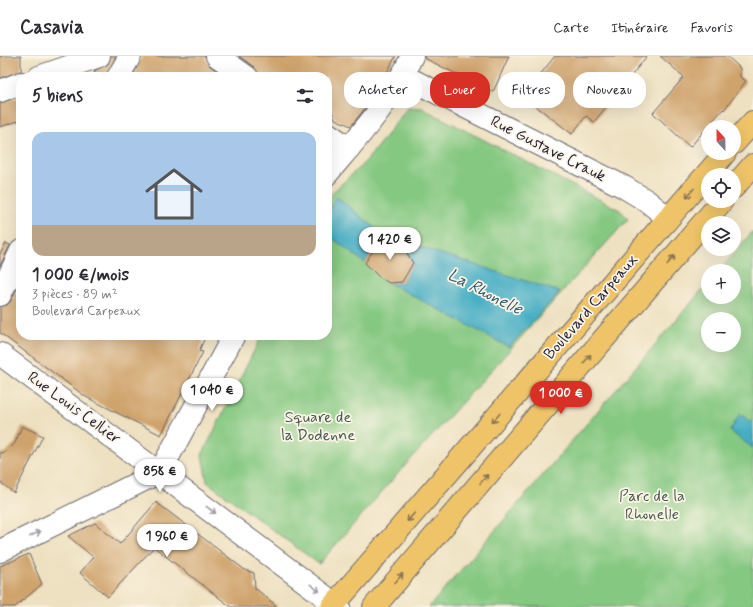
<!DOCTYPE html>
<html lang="fr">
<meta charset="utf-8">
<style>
body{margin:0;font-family:Mynerve,sans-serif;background:#f7f7f7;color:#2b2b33;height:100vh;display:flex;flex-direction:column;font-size:15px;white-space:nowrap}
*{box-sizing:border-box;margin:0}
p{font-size:13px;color:#7c7c81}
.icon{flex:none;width:22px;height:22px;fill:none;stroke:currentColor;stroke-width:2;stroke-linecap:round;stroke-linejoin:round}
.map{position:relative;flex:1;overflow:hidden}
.sheet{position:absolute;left:16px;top:16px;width:316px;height:268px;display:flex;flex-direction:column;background:#fff;border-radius:16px;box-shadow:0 4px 16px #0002}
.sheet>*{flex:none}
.hud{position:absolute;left:344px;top:16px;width:349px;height:36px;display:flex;gap:8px}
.needle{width:26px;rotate:338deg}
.buttons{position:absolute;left:701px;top:64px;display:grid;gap:8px}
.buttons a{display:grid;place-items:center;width:40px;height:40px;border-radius:50%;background:#fff;box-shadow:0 4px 16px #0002;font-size:20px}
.price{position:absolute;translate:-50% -34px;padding:0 9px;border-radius:14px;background:#fff;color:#222;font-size:13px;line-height:26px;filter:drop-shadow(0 1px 2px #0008)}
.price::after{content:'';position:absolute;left:50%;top:24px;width:12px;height:9px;margin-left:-6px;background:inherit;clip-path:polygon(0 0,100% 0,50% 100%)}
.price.selected{background:#d93025;color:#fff}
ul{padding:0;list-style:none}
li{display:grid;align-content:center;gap:8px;height:212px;padding:0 16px}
li span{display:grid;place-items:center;height:124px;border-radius:12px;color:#555}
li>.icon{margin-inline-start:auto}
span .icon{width:72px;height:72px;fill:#fffc;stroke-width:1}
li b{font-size:17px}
h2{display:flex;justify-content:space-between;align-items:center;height:48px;padding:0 16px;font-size:17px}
.chip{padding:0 14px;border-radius:16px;background:#fff;box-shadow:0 4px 16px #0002;font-size:14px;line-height:36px}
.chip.selected{background:#d93025;color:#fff}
header{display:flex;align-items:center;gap:24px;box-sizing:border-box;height:56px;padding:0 20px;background:#fff;border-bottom:1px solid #e1e1e2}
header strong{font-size:19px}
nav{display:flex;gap:22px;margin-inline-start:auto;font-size:14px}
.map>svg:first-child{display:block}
.green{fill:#84c881;stroke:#53755e;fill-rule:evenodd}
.water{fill:#44adc4;stroke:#336880}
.building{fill:#cfa36c}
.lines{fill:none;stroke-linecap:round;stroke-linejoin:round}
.minor-casing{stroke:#69656a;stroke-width:24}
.major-casing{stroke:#69656a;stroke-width:24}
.minor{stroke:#fff;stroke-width:22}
.major{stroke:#efc469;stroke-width:22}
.oneway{stroke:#887352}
.oneway2{stroke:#9c9ca7}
.labels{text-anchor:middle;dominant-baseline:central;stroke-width:3.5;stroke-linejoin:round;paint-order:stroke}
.street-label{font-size:16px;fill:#22223b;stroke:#fcf5e5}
.park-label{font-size:16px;fill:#445c54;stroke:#fcf5e5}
.water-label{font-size:17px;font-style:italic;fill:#305a72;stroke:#fcf5e5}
</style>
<header>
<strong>Casavia</strong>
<nav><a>Carte</a><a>Itinéraire</a><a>Favoris</a></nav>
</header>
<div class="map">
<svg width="753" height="551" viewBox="0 0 753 551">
<rect width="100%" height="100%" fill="#fcf5e5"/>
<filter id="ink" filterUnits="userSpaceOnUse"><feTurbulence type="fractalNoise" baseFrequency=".025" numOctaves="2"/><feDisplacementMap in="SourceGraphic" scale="8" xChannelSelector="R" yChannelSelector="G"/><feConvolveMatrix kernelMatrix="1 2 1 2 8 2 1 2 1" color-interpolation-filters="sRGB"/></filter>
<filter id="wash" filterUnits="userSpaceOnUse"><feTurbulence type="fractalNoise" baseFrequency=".012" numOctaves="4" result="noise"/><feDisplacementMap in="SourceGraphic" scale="16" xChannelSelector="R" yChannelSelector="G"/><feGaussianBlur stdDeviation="0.9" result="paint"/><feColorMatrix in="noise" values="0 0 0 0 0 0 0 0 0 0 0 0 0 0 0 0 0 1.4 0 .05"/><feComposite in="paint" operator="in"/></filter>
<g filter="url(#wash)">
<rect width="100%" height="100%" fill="#eee1c1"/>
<!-- green -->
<g class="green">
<polygon points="408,51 422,52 620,154 628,163 393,423 319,508 207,426 202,399 262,279 327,279 327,149 333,136 367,104"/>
<path d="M753,175V551H429L708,227V241H734V215H719ZM708,263H734V289H708Z"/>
</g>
<!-- water -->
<g class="water">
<polygon points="336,140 384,179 365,207 327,178 327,159"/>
<polygon points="405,186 560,236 509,291 389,227 402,226 412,208"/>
<polygon points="740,358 753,367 753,392 730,375"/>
</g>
<g id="blocks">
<!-- building -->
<g class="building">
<polygon points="0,0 21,0 21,15 0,22"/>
<polygon points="111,0 116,0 106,21 96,21 94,15 108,8"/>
<polygon points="142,0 205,0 210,10 225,21 132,21"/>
<polygon points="239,0 396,0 373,42 351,70 335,63 327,42 327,21 259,21 254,11"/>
<polygon points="424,0 509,0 493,36 424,2"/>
<polygon points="555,0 647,0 594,66 586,60 572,78 523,40"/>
<polygon points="660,0 727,0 740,12 740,21 746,25 724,54 723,53 690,91 653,57 684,21"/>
<polygon points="21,40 21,64 0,71 0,47"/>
<polygon points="384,178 405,194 413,207 402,226 389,227 378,220 365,207"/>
<polygon points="6,187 10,189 0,210 0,198"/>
<polygon points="21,224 21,279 206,279 199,295 203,296 161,379 86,341 0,277 0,251 7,249 11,245"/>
<polygon points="22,370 43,380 14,437 0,426 0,397 6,396 15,387"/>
<polygon points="156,446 245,514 254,517 255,532 278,551 231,551 154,491 108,541 80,517 93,501 68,480 95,467 120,488"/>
<polygon points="29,498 42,528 15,551 0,551 0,510"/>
</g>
</g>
</g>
<g filter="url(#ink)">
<use href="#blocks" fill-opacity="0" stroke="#69656a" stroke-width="1"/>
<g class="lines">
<defs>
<g id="minor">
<polyline points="217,0 247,21"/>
<polyline points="402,19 624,131 647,145 668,162"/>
<polyline points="39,21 99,0"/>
<polyline points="118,21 130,0"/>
<polyline points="0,35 21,27"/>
<polyline points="327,77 349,92"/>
<path d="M327,118C358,81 392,44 412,0"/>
<polyline points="0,239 21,195"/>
<polyline points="0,298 339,551"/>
<polyline points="0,495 160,416 234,279"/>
</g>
<g id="major">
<polyline points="734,87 753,66"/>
<polyline points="734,131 753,109"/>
<polyline points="332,551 725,97"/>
<polyline points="374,551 722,145"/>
</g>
</defs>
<!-- minor casing -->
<use href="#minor" class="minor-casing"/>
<!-- major casing -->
<use href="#major" class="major-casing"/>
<!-- minor -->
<use href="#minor" class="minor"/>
<!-- major -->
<use href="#major" class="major"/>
</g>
<!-- one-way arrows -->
<defs><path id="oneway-shaft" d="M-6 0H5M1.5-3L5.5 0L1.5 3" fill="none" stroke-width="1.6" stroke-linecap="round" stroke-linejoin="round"/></defs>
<g class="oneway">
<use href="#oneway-shaft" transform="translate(690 137) rotate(131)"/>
<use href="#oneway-shaft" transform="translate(671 204) rotate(-49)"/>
<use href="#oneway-shaft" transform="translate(587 303) rotate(-49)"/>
<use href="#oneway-shaft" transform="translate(496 362) rotate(131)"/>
<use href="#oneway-shaft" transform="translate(484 423) rotate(-49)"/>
<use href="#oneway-shaft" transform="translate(411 461) rotate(131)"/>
<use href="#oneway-shaft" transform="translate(399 522) rotate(-49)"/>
</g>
<g class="oneway2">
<use href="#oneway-shaft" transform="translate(211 454) rotate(37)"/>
<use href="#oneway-shaft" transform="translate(35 478) rotate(-26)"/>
<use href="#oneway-shaft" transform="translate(315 532) rotate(38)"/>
</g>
</g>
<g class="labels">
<!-- street labels -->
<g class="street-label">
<text transform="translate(548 93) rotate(27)">Rue Gustave Crauk</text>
<text transform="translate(591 251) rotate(-49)">Boulevard Carpeaux</text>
<text transform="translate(74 352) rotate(36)">Rue Louis Cellier</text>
</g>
<!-- park labels -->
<g class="park-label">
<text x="318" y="361">Square de<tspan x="318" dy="18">la Dodenne</tspan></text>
<text x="652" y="440">Parc de la<tspan x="652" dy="18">Rhonelle</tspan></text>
</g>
<!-- water labels -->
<g class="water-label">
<text transform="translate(485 236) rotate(27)">La Rhonelle</text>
</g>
</g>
</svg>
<div class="buttons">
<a><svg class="needle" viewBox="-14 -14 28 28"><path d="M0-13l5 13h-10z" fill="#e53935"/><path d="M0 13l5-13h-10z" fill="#7c7c81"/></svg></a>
<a><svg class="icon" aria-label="locate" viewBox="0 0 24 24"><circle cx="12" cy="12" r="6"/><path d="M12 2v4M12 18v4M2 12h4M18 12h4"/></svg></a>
<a><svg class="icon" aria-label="layers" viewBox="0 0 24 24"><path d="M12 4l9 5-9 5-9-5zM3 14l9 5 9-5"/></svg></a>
<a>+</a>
<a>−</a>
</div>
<b class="price" style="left:390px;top:205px">1 420 €</b>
<b class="price" style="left:212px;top:356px">1 040 €</b>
<b class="price selected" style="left:561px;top:359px">1 000 €</b>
<b class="price" style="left:160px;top:437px">858 €</b>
<b class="price" style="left:167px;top:502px">1 960 €</b>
<div class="hud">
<a class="chip">Acheter</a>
<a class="chip selected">Louer</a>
<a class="chip">Filtres</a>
<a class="chip">Nouveau</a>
</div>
<section class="sheet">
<h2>5 biens<svg class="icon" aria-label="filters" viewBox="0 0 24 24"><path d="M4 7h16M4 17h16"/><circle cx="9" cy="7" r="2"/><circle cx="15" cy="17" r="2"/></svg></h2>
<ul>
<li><span style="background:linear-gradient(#a9c7e8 75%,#b9a48a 0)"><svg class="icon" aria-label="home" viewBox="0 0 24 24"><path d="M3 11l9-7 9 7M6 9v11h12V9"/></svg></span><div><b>1 000 €/mois</b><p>3 pièces · 89 m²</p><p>Boulevard Carpeaux</p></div></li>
</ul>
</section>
</div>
